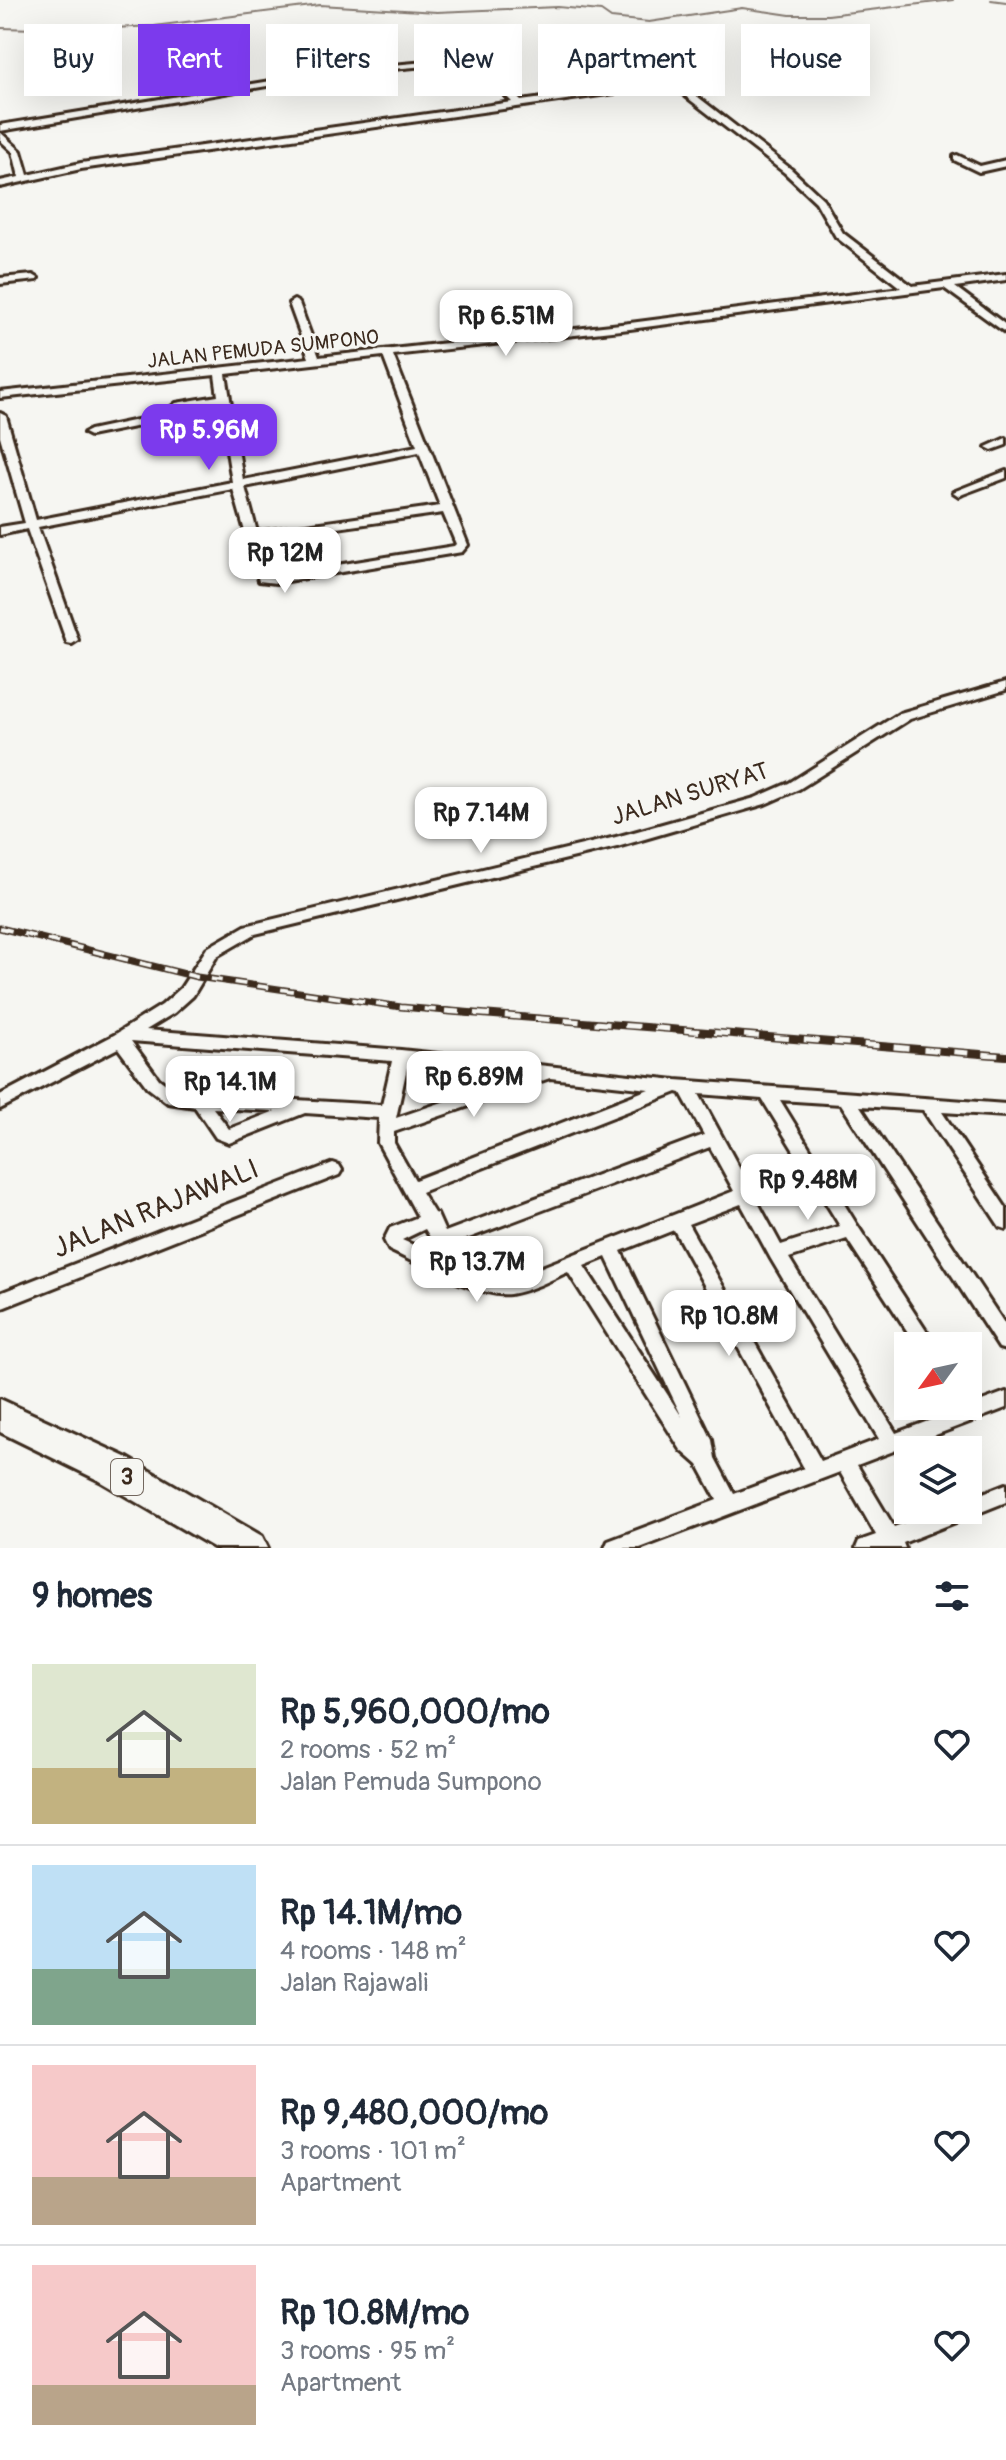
<!DOCTYPE html>
<meta charset="utf-8">
<style>
body{margin:0;font-family:Pangolin,sans-serif;background:#f2f2f3;color:#1f2937;height:100vh;display:flex;flex-direction:column;font-size:30px;white-space:nowrap}
*{box-sizing:border-box;margin:0}
p{font-size:26px;color:#747a83}
.icon{flex:none;width:44px;height:44px;fill:none;stroke:currentColor;stroke-width:2;stroke-linecap:round;stroke-linejoin:round}
.map{position:relative;height:1548px;overflow:hidden}
.sheet{display:flex;flex-direction:column;background:#fff;flex:1}
.sheet>*{flex:none}
.banner{position:absolute;left:24px;top:24px;width:958px;height:72px;display:flex;gap:16px}
.needle{width:52px;rotate:237deg}
.fabs{position:absolute;left:894px;top:1332px;display:grid;gap:16px}
.fabs a{display:grid;place-items:center;width:88px;height:88px;border-radius:0px;background:#fff;box-shadow:0 8px 32px #0002;font-size:40px}
.price{position:absolute;translate:-50% -68px;padding:0 18px;border-radius:16px;background:#fff;color:#222;font-size:26px;line-height:52px;filter:drop-shadow(0 2px 4px #0008)}
.price::after{content:'';position:absolute;left:50%;top:48px;width:24px;height:18px;margin-left:-12px;background:inherit;clip-path:polygon(0 0,100% 0,50% 100%)}
.price.current{background:#7c3aed;color:#fff}
ul{padding:0;list-style:none}
li{display:flex;align-items:center;gap:24px;height:200px;padding:0 32px}
li+li{border-top:2px solid #e0e1e3}
li span{display:grid;place-items:center;flex:none;width:224px;height:160px;border-radius:0px;color:#555}
li>.icon{margin-inline-start:auto}
span .icon{width:96px;height:96px;fill:#fffc;stroke-width:1}
li b{font-size:34px}
h2{display:flex;justify-content:space-between;align-items:center;height:96px;padding:0 32px;font-size:34px}
.chip{padding:0 28px;border-radius:0px;background:#fff;box-shadow:0 8px 32px #0002;font-size:28px;line-height:72px}
.chip.current{background:#7c3aed;color:#fff}
.map>svg:first-child{display:block}
.lines{fill:none;stroke-linecap:round;stroke-linejoin:round}
.stream{stroke:#857a71;stroke-width:2}
.street-casing{stroke:#3b2a1e;stroke-width:6}
.highway-casing{stroke:#3b2a1e;stroke-width:6}
.street{fill:#f6f6f2;fill-rule:evenodd}
.highway{fill:#f6f6f2;fill-rule:evenodd}
.rail-far1-casing{stroke:#3b2a1e;stroke-width:7}
.rail-casing{stroke:#3b2a1e;stroke-width:8}
.rail-far1{stroke:#f6f6f2;stroke-width:4;stroke-dasharray:12;stroke-linecap:butt}
.rail{stroke:#f6f6f2;stroke-width:5;stroke-dasharray:15;stroke-linecap:butt}
.labels{text-anchor:middle;dominant-baseline:central;stroke-width:6;stroke-linejoin:round;paint-order:stroke}
.far-street-label{font-size:20px;fill:#3b2a1e;stroke:#f6f6f2}
.shield{fill:#f6f6f2;stroke:#73675e;stroke-width:2}
.shield-label{font-size:22px;font-weight:bold;fill:#3b2a1e}
.street-label{font-size:24px;fill:#3b2a1e;stroke:#f6f6f2}
.near-street-label{font-size:28px;fill:#3b2a1e;stroke:#f6f6f2}
</style>
<div class="map">
<svg width="1006" height="1548" viewBox="0 0 1006 1548">
<rect width="100%" height="100%" fill="#f6f6f2"/>
<filter id="ink" filterUnits="userSpaceOnUse"><feTurbulence type="fractalNoise" baseFrequency=".0125" numOctaves="2"/><feDisplacementMap in="SourceGraphic" scale="16" xChannelSelector="R" yChannelSelector="G"/><feConvolveMatrix kernelMatrix="1 2 1 2 8 2 1 2 1" color-interpolation-filters="sRGB"/></filter>
<g filter="url(#ink)">
<g class="lines">
<!-- stream -->
<g class="stream">
<polyline points="991,0 1006,2"/>
<polyline points="0,28 73,30 154,26 320,5 437,12 558,7 601,11 611,18 649,22 742,8 790,15 828,15 953,0"/>
</g>
<defs>
<g id="street">
<path d="M469,58L479,60L521,101L676,80L791,169L823,199L843,233L912,286L1006,274V280L955,287L1006,325V333L944,288L630,329L393,355L468,545L462,552L276,583L259,581L233,489L38,527L78,640L72,644L67,643L27,529L0,535V527L25,523L0,436V413L6,416L36,520L232,482L219,402L183,408L169,420L90,436L84,433L90,430L161,415L176,403L218,396L215,375L0,398V392L309,358L289,303L294,300L299,303L319,357L630,323L901,288L836,237L816,202L785,173L671,85L81,169L0,187V181L19,177L13,152L0,140V132L21,151L28,175L81,163L512,102L473,64L469,62L338,74L0,131V125L338,70ZM383,356L417,446L243,480L226,374ZM419,452L440,506L257,532L245,487ZM443,513L456,544L454,546L276,575H268L259,539Z"/>
<polygon points="957,155 980,166 1006,160 1006,166 979,172 954,160 954,156"/>
<polygon points="33,275 38,278 37,280 0,284 0,278"/>
<polygon points="1006,438 1006,445 992,450 986,447"/>
<polygon points="1006,471 1006,478 963,494 959,496 953,492"/>
<path d="M1006,682V690L910,719L799,789L765,804L617,847L255,934L217,956L193,996L174,1013L146,1030L401,1050L676,1080L1006,1104V1116L942,1112L1006,1208V1229L1000,1227L923,1110L860,1106L1006,1326V1350L999,1348L841,1104L780,1100L857,1225L936,1346H917L847,1239L789,1258L896,1433L1006,1392V1408L857,1465L894,1527L938,1510H968V1499L1006,1484V1502L903,1543L905,1548H856L859,1541L876,1535L840,1472L640,1548H605L608,1541L717,1500L698,1465L681,1450L568,1272C550,1280 530,1291 510,1294C479,1298 419,1264 389,1250L384,1240L390,1228L418,1217L378,1143L379,1118L305,1113L229,1143L216,1138L195,1107L168,1103L147,1087L118,1048L0,1109V1095L114,1035L162,1005L181,988L207,948L245,926L616,837L755,798L789,783L900,713ZM131,1041L392,1061L382,1105L178,1093L159,1079ZM408,1063L521,1075L396,1118ZM550,1078L649,1089L415,1180L394,1143V1132ZM677,1092L681,1093L704,1135L445,1232L437,1214L434,1213L421,1192ZM699,1094L762,1099L840,1226L781,1245ZM213,1108L275,1111L229,1129ZM710,1147L734,1191L514,1278C480,1283 470,1271 453,1244ZM741,1204L771,1259L879,1439L821,1461L688,1224ZM425,1229L443,1258L402,1240ZM674,1230L804,1468L734,1494L715,1458L712,1440L621,1251ZM606,1257L682,1417L584,1266Z"/>
<polygon points="333,1163 339,1165 342,1170 339,1175 0,1309 0,1293"/>
</g>
<polygon id="highway" points="0,1399 126,1457 262,1536 268,1548 215,1548 100,1481 0,1432"/>
</defs>
<!-- street casing -->
<use href="#street" class="street-casing"/>
<!-- highway casing -->
<use href="#highway" class="highway-casing"/>
<!-- street -->
<use href="#street" class="street"/>
<!-- highway -->
<use href="#highway" class="highway"/>
<defs>
<polyline id="rail-far1" points="0,928 197,977 401,1007 470,1013"/>
<polyline id="rail" points="445,1011 1006,1056"/>
</defs>
<!-- rail-far1 casing -->
<use href="#rail-far1" class="rail-far1-casing"/>
<!-- rail casing -->
<use href="#rail" class="rail-casing"/>
<!-- rail-far1 -->
<use href="#rail-far1" class="rail-far1"/>
<!-- rail -->
<use href="#rail" class="rail"/>
</g>
</g>
<g class="labels">
<!-- far-street labels -->
<g class="far-street-label">
<text transform="translate(263 349) rotate(-6)">JALAN PEMUDA SUMPONO</text>
</g>
<!-- shield labels -->
<rect class="shield" x="111" y="1459" width="32" height="36" rx="6"/>
<g class="shield-label">
<text x="127" y="1477">3</text>
</g>
<!-- street labels -->
<g class="street-label">
<text transform="translate(690 794) rotate(-17)">JALAN SURYAT</text>
</g>
<!-- near-street labels -->
<g class="near-street-label">
<text transform="translate(156 1209) rotate(-22)">JALAN RAJAWALI</text>
</g>
</g>
</svg>
<div class="fabs">
<a><svg class="needle" viewBox="-14 -14 28 28"><path d="M0-13l5 13h-10z" fill="#e53935"/><path d="M0 13l5-13h-10z" fill="#747a83"/></svg></a>
<a><svg class="icon" aria-label="layers" viewBox="0 0 24 24"><path d="M12 4l9 5-9 5-9-5zM3 14l9 5 9-5"/></svg></a>
</div>
<b class="price" style="left:506px;top:358px">Rp 6.51M</b>
<b class="price current" style="left:209px;top:472px">Rp 5.96M</b>
<b class="price" style="left:285px;top:595px">Rp 12M</b>
<b class="price" style="left:481px;top:855px">Rp 7.14M</b>
<b class="price" style="left:474px;top:1119px">Rp 6.89M</b>
<b class="price" style="left:230px;top:1124px">Rp 14.1M</b>
<b class="price" style="left:808px;top:1222px">Rp 9.48M</b>
<b class="price" style="left:477px;top:1304px">Rp 13.7M</b>
<b class="price" style="left:729px;top:1358px">Rp 10.8M</b>
<div class="banner">
<a class="chip">Buy</a>
<a class="chip current">Rent</a>
<a class="chip">Filters</a>
<a class="chip">New</a>
<a class="chip">Apartment</a>
<a class="chip">House</a>
</div>
</div>
<section class="sheet">
<h2>9 homes<svg class="icon" aria-label="filters" viewBox="0 0 24 24"><path d="M4 7h16M4 17h16"/><circle cx="9" cy="7" r="2"/><circle cx="15" cy="17" r="2"/></svg></h2>
<ul>
<li><span style="background:linear-gradient(#dfe7d0 65%,#c2b280 0)"><svg class="icon" aria-label="home" viewBox="0 0 24 24"><path d="M3 11l9-7 9 7M6 9v11h12V9"/></svg></span><div><b>Rp 5,960,000/mo</b><p>2 rooms · 52 m²</p><p>Jalan Pemuda Sumpono</p></div><svg class="icon" aria-label="heart" viewBox="0 0 24 24"><path d="M12 20l-8-8c-3-5 5-10 8-4 3-6 11-1 8 4z"/></svg></li>
<li><span style="background:linear-gradient(#bfe0f5 65%,#7fa58c 0)"><svg class="icon" aria-label="home" viewBox="0 0 24 24"><path d="M3 11l9-7 9 7M6 9v11h12V9"/></svg></span><div><b>Rp 14.1M/mo</b><p>4 rooms · 148 m²</p><p>Jalan Rajawali</p></div><svg class="icon" aria-label="heart" viewBox="0 0 24 24"><path d="M12 20l-8-8c-3-5 5-10 8-4 3-6 11-1 8 4z"/></svg></li>
<li><span style="background:linear-gradient(#f6c9c9 70%,#b9a48a 0)"><svg class="icon" aria-label="home" viewBox="0 0 24 24"><path d="M3 11l9-7 9 7M6 9v11h12V9"/></svg></span><div><b>Rp 9,480,000/mo</b><p>3 rooms · 101 m²</p><p>Apartment</p></div><svg class="icon" aria-label="heart" viewBox="0 0 24 24"><path d="M12 20l-8-8c-3-5 5-10 8-4 3-6 11-1 8 4z"/></svg></li>
<li><span style="background:linear-gradient(#f6c9c9 75%,#b9a48a 0)"><svg class="icon" aria-label="home" viewBox="0 0 24 24"><path d="M3 11l9-7 9 7M6 9v11h12V9"/></svg></span><div><b>Rp 10.8M/mo</b><p>3 rooms · 95 m²</p><p>Apartment</p></div><svg class="icon" aria-label="heart" viewBox="0 0 24 24"><path d="M12 20l-8-8c-3-5 5-10 8-4 3-6 11-1 8 4z"/></svg></li>
</ul>
</section>
